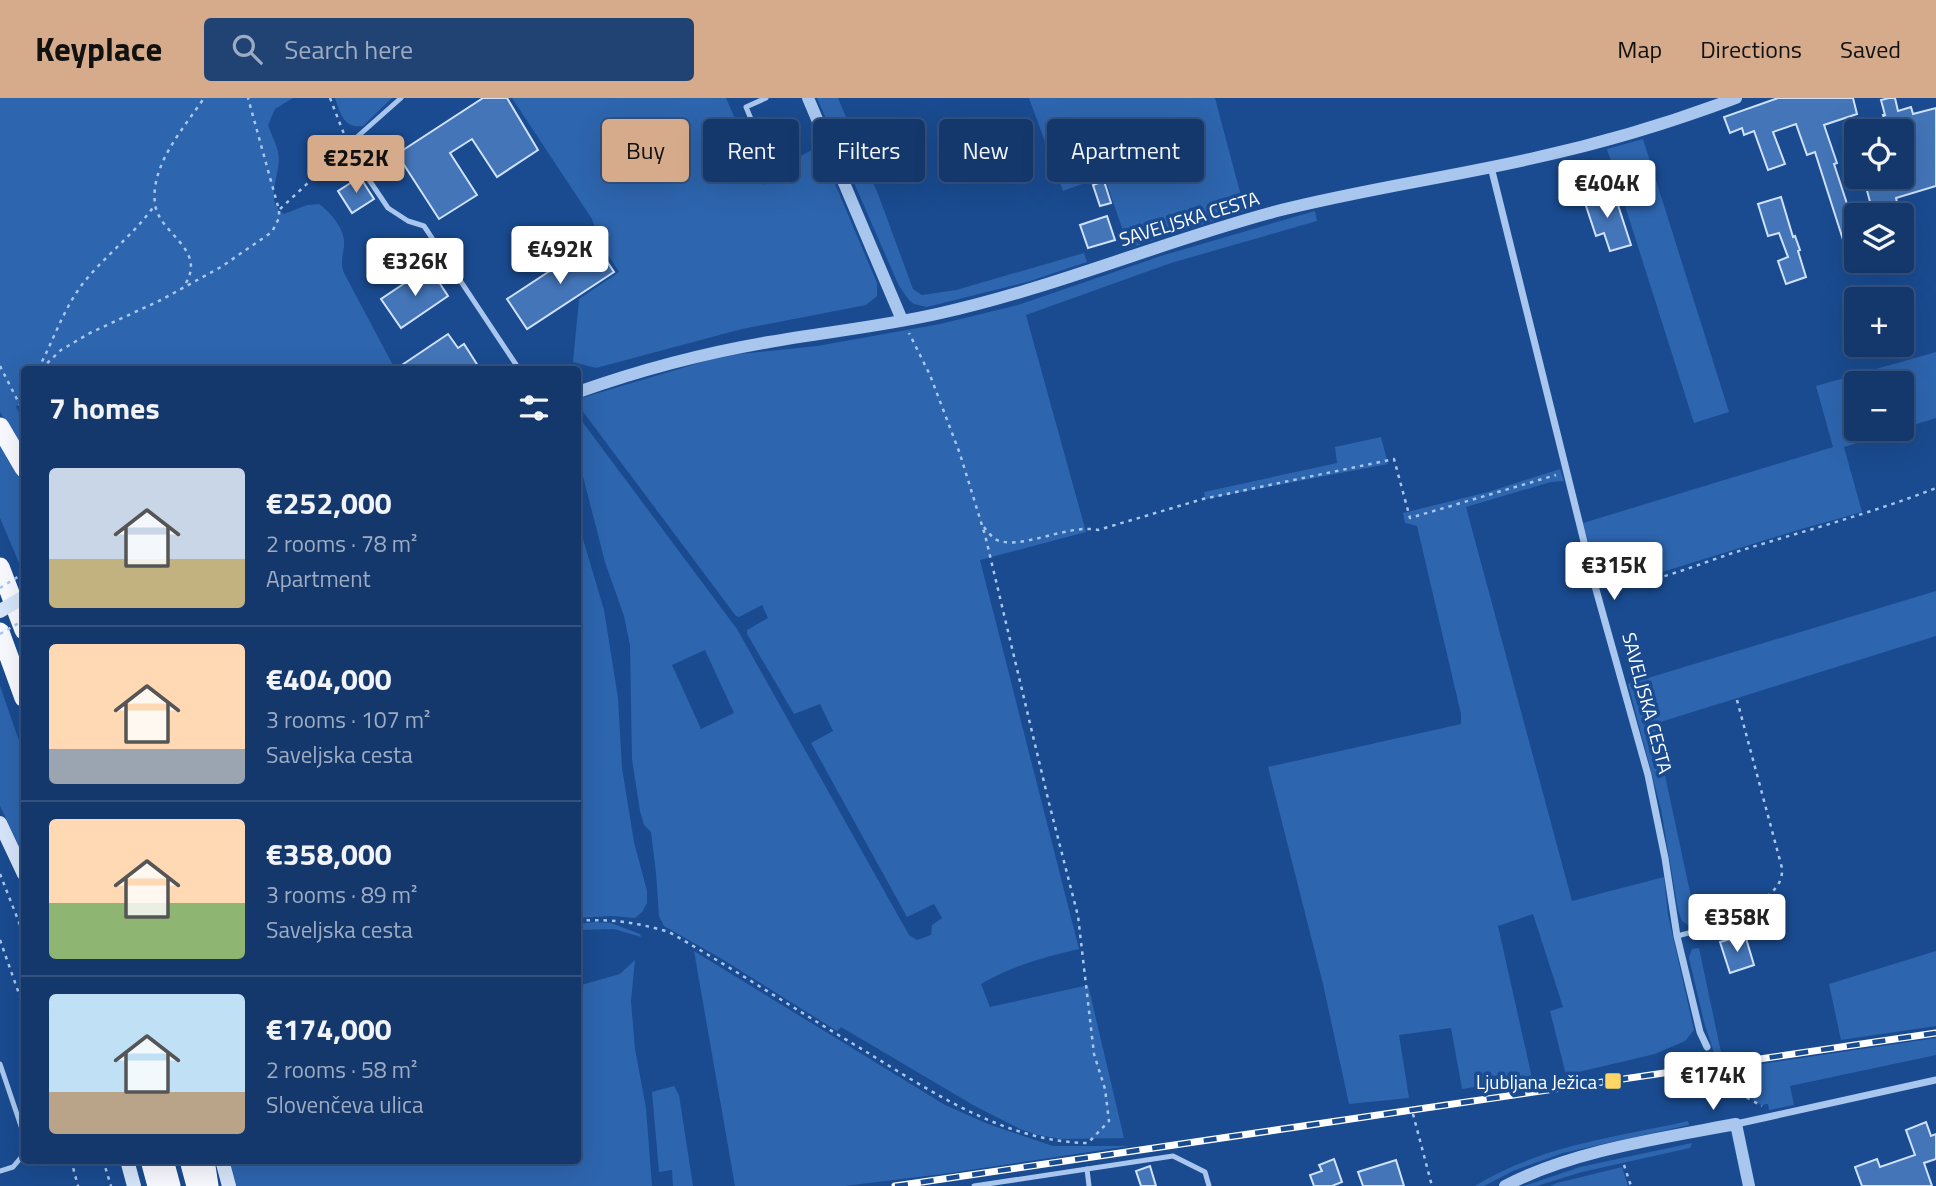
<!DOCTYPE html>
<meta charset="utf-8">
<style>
body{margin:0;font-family:"Titillium Web",sans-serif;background:#214374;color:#f1f3f6;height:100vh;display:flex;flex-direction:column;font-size:26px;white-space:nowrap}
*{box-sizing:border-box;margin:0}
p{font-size:23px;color:#9dacc2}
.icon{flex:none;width:38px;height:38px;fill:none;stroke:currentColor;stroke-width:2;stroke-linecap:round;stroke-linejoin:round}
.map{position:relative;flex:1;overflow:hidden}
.panel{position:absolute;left:21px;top:268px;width:560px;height:798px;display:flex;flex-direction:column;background:#14386c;border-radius:7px;box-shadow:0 7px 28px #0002,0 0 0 2px #33527f}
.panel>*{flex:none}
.hud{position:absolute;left:602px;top:21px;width:665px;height:63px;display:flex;gap:14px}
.buttons{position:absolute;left:1844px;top:21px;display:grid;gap:14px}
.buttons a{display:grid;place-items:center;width:70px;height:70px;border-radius:7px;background:#14386c;box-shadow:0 7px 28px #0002,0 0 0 2px #33527f;font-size:35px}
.price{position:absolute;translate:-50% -60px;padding:0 16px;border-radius:7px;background:#fff;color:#222;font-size:23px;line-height:46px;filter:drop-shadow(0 2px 4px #0008)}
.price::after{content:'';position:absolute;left:50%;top:42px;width:21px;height:16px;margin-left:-10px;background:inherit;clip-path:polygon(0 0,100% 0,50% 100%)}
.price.selected{background:#d6ab8b;color:#111}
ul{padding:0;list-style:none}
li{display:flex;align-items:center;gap:21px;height:175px;padding:0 28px}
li+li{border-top:2px solid #33527f}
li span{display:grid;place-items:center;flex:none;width:196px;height:140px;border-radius:7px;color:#555}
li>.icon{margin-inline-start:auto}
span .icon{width:84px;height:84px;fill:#fffc;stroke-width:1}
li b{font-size:30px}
h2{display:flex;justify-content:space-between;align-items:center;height:84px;padding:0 28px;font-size:30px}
.pill{padding:0 24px;border-radius:7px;background:#14386c;box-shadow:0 7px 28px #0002,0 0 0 2px #33527f;font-size:24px;line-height:63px}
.pill.selected{background:#d6ab8b;color:#111}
header{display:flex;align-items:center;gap:42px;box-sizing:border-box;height:98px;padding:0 35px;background:#d6ab8b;color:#111}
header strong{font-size:33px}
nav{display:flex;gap:38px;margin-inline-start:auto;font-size:24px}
.search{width:490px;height:63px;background:#214374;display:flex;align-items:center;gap:18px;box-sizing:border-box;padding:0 24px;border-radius:7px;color:#9dacc2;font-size:26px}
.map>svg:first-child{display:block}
.green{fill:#2d65ae;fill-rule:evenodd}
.building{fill:#4375b8;stroke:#cfe2fa;stroke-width:2}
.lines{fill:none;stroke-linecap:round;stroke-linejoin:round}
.path{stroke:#a9c7ee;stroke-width:2.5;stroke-dasharray:3.5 5;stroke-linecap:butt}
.service{stroke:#a9c7ee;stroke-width:5}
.minor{stroke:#a9c7ee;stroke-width:7}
.tertiary{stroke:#a9c7ee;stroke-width:12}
.secondary{stroke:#d6e5fa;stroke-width:14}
.trunk{stroke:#f8faff;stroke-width:19}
.rail-casing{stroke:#fff;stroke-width:7}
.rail{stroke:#1a4b90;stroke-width:4.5;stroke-dasharray:13;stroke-linecap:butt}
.path-bridge{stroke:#a9c7ee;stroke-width:2.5;stroke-dasharray:3.5 5;stroke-linecap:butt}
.secondary-bridge{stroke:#d6e5fa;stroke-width:14}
.poi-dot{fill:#ffd666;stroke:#1a4b90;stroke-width:2.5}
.labels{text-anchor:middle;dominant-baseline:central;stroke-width:7;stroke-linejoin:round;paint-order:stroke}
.street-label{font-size:19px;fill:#fff;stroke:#1a4b90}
.poi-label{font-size:19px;fill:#fff;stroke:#1a4b90;text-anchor:end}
</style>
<header>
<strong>Keyplace</strong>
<div class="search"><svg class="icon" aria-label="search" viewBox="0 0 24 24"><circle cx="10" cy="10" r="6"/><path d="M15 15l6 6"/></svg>Search here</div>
<nav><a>Map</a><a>Directions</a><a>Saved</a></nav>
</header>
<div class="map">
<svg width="1936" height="1088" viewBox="0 0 1936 1088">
<rect width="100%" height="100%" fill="#1a4b90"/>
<!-- green -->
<g class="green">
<path d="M0,0H293L275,11L268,27C271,36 276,45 278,54C283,74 262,103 284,116L307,107L319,106C329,113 343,129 344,142C345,155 339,160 344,175L395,271H24V307V301L16,309L24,323V354L0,314Z"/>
<path d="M335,0H392L363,28C344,31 340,15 335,0Z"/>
<polygon points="512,0 726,0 764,87 779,70 819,48 877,185 877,198 866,207 742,231 596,270 573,264 579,201 619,174 599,142 592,121"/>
<polygon points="817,0 838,0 878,96 913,191 922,197 956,192 1084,155 1087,164 1027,184 927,209 914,206 909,202 899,188"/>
<polygon points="1029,0 1215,0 1245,113 1129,150 1104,78 1063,93"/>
<polygon points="1643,41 1729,314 1694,325 1607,51"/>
<path d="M1315,113L1317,123L1171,165L1026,217L1086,434L980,462L1079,851C1045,859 1011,868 981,886L990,909L1088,887L1124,1040L1061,1041L1038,1037L1020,1031L973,1007L841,929L837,933L722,861L664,828L659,818L656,775L651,734L644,727L640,713L632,661L630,547L624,518L605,464L578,359V318L737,531L909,837L917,842L931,837L932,827L942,820L934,806L907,819L811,645L833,633L820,606L794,616L747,536V532L768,520L762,507L739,519L736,518L578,307V301L709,262L739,256L817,248L940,226L1018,207L1164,157ZM705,552L734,615L701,631L672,567Z"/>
<path d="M1936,254V320L1844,349L1862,414L1798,432L1643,480C1628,484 1616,488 1602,482L1592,458L1583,425L1833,349L1816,288ZM1857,285H1902V331H1857Z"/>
<polygon points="1381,339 1388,366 1205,401 1204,394 1337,365 1335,349"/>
<polygon points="0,342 24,385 24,470 22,472 0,420"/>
<polygon points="1560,371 1564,383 1551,384 1466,409 1572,803 1664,779 1668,817 1694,932 1685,943 1655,956 1566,977 1550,913 1563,909 1533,816 1498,828 1532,980 1462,991 1451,930 1399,937 1409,1000 1349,1006 1323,886 1268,669 1461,626 1461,616 1417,428 1405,425 1403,415 1488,394"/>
<polygon points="578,424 604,512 618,600 622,670 634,744 647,793 647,805 642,814 635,820 612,818 578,820"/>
<polygon points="1936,493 1936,538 1654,626 1693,808 1696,826 1689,828 1682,823 1678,812 1661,711 1628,586"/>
<polygon points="0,588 24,657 24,758 0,708"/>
<polygon points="594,824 611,825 640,836 641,839 614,831 578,832 578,826"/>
<polygon points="1699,850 1722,959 1716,961 1704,924 1689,860 1692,851"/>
<polygon points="694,853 945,1007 988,1026 1053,1048 1129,1048 950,1075 845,1088 735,1088"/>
<polygon points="1936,853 1936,928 1841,942 1829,886"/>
<polygon points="635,862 631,903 635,951 646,1010 652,1088 235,1088 228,1062 578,1062 578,888 620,876"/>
<polygon points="1936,940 1936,957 1790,988 1794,1007 1769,1012 1768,1006 1761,1007 1724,984 1721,972"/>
<polygon points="674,988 679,997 693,1088 673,1088 672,1072 659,1074 652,994"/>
<path d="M1688,1023L1689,1027L1563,1055L1513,1073L1484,1088H1475C1539,1048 1616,1039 1688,1023Z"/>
<polygon points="1692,1045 1690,1050 1582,1074 1537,1088 1524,1088 1580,1069"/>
<polygon points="1622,1069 1628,1088 1550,1088 1557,1085"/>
</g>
<!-- building -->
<g class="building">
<polygon points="483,0 507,0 538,52 497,79 472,41 450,55 477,97 439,121 397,56"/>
<polygon points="1778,0 1853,0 1857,16 1824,27 1837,65 1834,66 1851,118 1857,148 1846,151 1815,54 1807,57 1796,26 1773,34 1785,66 1768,72 1754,33 1744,37 1742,30 1730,35 1724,19"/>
<polygon points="1889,0 1895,0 1898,13 1911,9 1913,16 1936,10 1936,88 1896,100 1897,104 1872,111 1866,89 1906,78 1902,64 1902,33 1888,33 1883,17 1885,17 1881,2"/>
<polygon points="360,79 374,101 352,115 338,93"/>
<polygon points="1104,83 1111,105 1100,108 1093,87"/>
<polygon points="1605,92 1608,104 1616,101 1631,147 1610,153 1604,135 1596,138 1583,99"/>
<polygon points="1781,99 1793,139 1795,138 1800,152 1798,153 1806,179 1786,186 1778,163 1788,159 1779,135 1768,138 1758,106"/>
<polygon points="1107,118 1115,142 1088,150 1080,127"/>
<polygon points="594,144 614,174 527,231 507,201"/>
<polygon points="429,169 448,198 401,230 381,201"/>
<polygon points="448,236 458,250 464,246 480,271 396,271"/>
<polygon points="1745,837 1754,867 1730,875 1720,844"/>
<polygon points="1926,1024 1931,1038 1936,1036 1936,1061 1924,1065 1932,1088 1862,1088 1855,1069 1877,1061 1880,1069 1915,1057 1906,1032"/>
<polygon points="1334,1061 1342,1084 1332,1088 1314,1088 1310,1077 1322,1073 1319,1067"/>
<polygon points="1396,1062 1404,1088 1363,1088 1358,1074"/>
<polygon points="1150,1068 1156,1088 1141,1088 1136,1073"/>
</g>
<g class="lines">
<!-- path -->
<g class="path">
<polyline points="330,0 344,36"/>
<polyline points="280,111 339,56"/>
<path d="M186,185C206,150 159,136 155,106C150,67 184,30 204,0"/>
<polyline points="0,268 24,315"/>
<path d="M38,271C53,244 62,214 81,188C103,159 133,138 154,108"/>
<polyline points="41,271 61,252 90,235 161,202 221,169 272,134 279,120 279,112 248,0"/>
<path d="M984,429C987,433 991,438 995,441C1018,454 1069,425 1098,432L1203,401L1394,361L1410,420L1556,377"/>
<path d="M1606,488C1649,488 1695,467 1736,454C1803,433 1870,416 1936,390"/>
<path d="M1737,602L1782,770C1783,785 1774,793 1763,802"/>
<polyline points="0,776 24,837"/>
<path d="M578,823C609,820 639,825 669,834C734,871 796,912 860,950C929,992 1004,1044 1088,1045L1109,1023L1105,991L1094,956L1078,818L1049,705L985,437L960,356L930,277L909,235"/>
<polyline points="0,842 24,910"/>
<polyline points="1712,957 1720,985 1762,1008"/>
<polyline points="1692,974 1698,998"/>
<polyline points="1413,1016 1432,1088"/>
<polyline points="71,1062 78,1088"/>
<polyline points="103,1062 111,1088"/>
<polyline points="1624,1067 1631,1088"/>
</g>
<!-- service -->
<g class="service">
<polyline points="401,0 348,47 351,55 388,110 408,123 424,128 519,271"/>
<polyline points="766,0 746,9 768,62"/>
<polyline points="1677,838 1747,820 1754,807"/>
<polyline points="0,966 23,1034 24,1052"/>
<polyline points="1087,1071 1089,1088"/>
<polyline points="0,1073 13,1069 24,1056"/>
<polyline points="974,1088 1173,1058 1205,1074 1209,1088"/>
</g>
<!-- minor -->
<g class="minor">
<polyline points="1491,69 1595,488 1648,677 1665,760 1677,838 1700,934 1707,949"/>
<polyline points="1736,1026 1936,982"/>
</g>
<!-- tertiary -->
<g class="tertiary">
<polyline points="808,0 902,222"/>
<path d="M578,294C640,272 704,255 769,244C826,234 885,228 941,215C1057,189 1166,142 1281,112C1365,91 1450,79 1534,60C1603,45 1670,25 1736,0"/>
<path d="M1505,1088C1571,1053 1662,1040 1736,1026L1749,1088"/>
</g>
<!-- secondary -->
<g class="secondary">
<polyline points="0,725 24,776"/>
<polyline points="127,1062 134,1088"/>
<polyline points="222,1062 229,1088"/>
</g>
<!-- trunk -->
<g class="trunk">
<polyline points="0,329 24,370"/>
<polyline points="0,469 24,532"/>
<polyline points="0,534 24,600"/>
<polyline points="150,1062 157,1088"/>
<polyline points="164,1062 171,1088"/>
<polyline points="189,1062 196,1088"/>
<polyline points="205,1062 209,1088"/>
</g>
<defs>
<polyline id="rail" points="895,1088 1936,935"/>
</defs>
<!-- rail casing -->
<use href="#rail" class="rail-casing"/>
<!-- rail -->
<use href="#rail" class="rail"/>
<!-- path-bridge -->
<g class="path-bridge">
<polyline points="0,490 24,475"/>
<polyline points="0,536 24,522"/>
</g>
<!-- secondary-bridge -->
<polyline class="secondary-bridge" points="0,513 24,499"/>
</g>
<!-- markers -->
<rect class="poi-dot" x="1604" y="974" width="18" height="18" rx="3.5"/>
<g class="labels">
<!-- street labels -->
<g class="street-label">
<text transform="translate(1189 120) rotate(-17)">SAVELJSKA CESTA</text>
<text transform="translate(1648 605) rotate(75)">SAVELJSKA CESTA</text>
</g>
<!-- poi labels -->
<g class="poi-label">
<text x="1597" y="983">Ljubljana Ježica</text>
</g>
</g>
</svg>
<div class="buttons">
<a><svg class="icon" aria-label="locate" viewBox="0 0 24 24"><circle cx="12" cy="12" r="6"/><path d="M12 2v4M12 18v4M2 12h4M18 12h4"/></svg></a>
<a><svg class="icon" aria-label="layers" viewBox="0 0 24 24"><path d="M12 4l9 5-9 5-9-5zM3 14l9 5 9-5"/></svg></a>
<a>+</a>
<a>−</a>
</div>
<b class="price selected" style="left:356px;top:97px">€252K</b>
<b class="price" style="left:1607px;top:122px">€404K</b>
<b class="price" style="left:560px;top:188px">€492K</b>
<b class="price" style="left:415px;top:200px">€326K</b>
<b class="price" style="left:1614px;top:504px">€315K</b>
<b class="price" style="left:1737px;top:856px">€358K</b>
<b class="price" style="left:1713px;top:1014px">€174K</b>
<div class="hud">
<a class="pill selected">Buy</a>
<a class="pill">Rent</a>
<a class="pill">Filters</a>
<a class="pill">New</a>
<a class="pill">Apartment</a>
</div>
<section class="panel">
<h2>7 homes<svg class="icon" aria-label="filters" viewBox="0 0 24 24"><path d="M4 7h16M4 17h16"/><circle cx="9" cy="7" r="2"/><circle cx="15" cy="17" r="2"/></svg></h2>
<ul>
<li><span style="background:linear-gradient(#c9d6e8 65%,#c2b280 0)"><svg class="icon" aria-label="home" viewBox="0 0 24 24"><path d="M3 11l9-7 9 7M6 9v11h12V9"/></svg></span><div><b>€252,000</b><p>2 rooms · 78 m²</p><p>Apartment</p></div></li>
<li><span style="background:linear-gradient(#ffd9b3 75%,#9aa5b1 0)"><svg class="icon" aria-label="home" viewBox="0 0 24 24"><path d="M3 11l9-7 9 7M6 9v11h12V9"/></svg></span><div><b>€404,000</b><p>3 rooms · 107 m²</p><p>Saveljska cesta</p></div></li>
<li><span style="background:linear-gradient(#ffd9b3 60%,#8fb573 0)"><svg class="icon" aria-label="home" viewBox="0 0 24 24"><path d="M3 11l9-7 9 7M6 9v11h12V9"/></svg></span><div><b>€358,000</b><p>3 rooms · 89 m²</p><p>Saveljska cesta</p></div></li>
<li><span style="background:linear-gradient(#bfe0f5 70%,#b9a48a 0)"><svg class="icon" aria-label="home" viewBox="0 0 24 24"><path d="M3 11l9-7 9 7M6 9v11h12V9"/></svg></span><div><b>€174,000</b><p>2 rooms · 58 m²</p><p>Slovenčeva ulica</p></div></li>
</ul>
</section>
</div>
